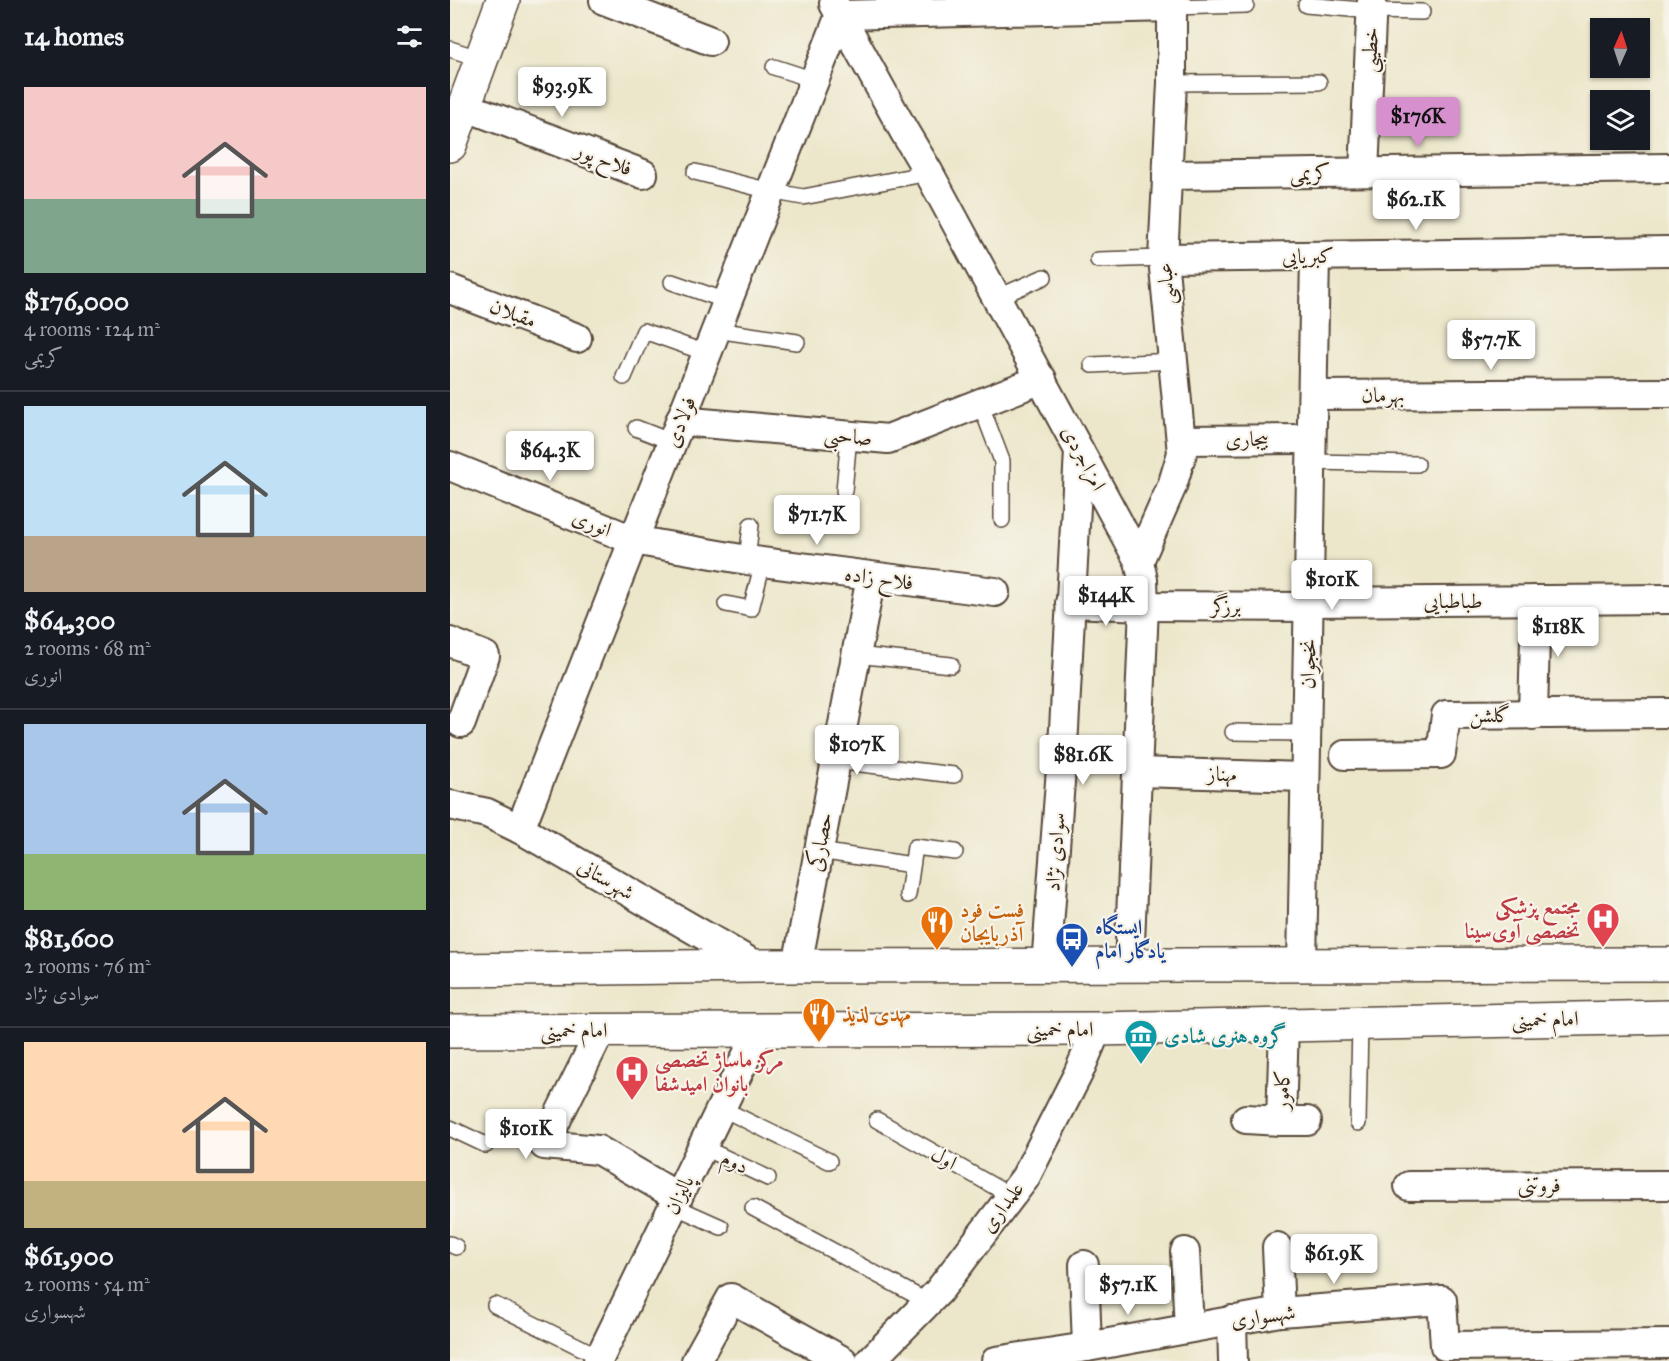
<!DOCTYPE html>
<meta charset="utf-8">
<style>
body{margin:0;font-family:"IM FELL Great Primer",Amiri,serif;background:#242831;color:#f1f3f6;height:100vh;display:flex;flex-direction:column;font-size:22px;white-space:nowrap}
*{box-sizing:border-box;margin:0}
p{font-size:20px;color:#9ea1a6}
.icon{flex:none;width:33px;height:33px;fill:none;stroke:currentColor;stroke-width:2;stroke-linecap:round;stroke-linejoin:round}
.map{position:relative;flex:1;overflow:hidden}
.details{display:flex;flex-direction:column;background:#171b24;width:450px}
.details>*{flex:none}
.needle{width:39px;rotate:3deg}
.fabs{position:absolute;left:1140px;top:18px;display:grid;gap:12px}
.fabs a{display:grid;place-items:center;width:60px;height:60px;border-radius:0px;background:#171b24;box-shadow:0 2px 4px #0004;font-size:30px}
.price{position:absolute;translate:-50% -51px;padding:0 14px;border-radius:6px;background:#fff;color:#222;font-size:20px;line-height:39px;filter:drop-shadow(0 2px 3px #0008)}
.price::after{content:'';position:absolute;left:50%;top:36px;width:18px;height:14px;margin-left:-9px;background:inherit;clip-path:polygon(0 0,100% 0,50% 100%)}
.price.on{background:#d690ce;color:#111}
ul{padding:0;list-style:none}
li{display:grid;align-content:center;gap:12px;height:318px;padding:0 24px}
li+li{border-top:2px solid #363941}
li span{display:grid;place-items:center;height:186px;border-radius:0px;color:#555}
li>.icon{margin-inline-start:auto}
span .icon{width:108px;height:108px;fill:#fffc;stroke-width:1}
li b{font-size:26px}
h2{display:flex;justify-content:space-between;align-items:center;height:72px;padding:0 24px;font-size:26px}
main{display:flex;flex:1;min-height:0}
.map>svg:first-child{display:block}
.lines{fill:none;stroke-linecap:round;stroke-linejoin:round}
.service-casing{stroke:#564638;stroke-width:18}
.minor-casing{stroke:#564638;stroke-width:32}
.tertiary-casing{stroke:#564638;stroke-width:36}
.primary-casing{stroke:#564638;stroke-width:36}
.service{stroke:#fff;stroke-width:15}
.minor{stroke:#fff;stroke-width:28}
.tertiary{stroke:#fff;stroke-width:33}
.primary{stroke:#fff;stroke-width:33}
.labels{text-anchor:middle;dominant-baseline:central;stroke-width:4.5;stroke-linejoin:round;paint-order:stroke}
.street-label{font-size:21px;fill:#3b2a1e;stroke:#f7f3e8}
.health-label{font-size:21px;font-weight:bold;fill:#be3a42;stroke:#f7f3e8;text-anchor:end}
.food-label{font-size:21px;font-weight:bold;fill:#c56008;stroke:#f7f3e8;text-anchor:start}
.transit-label{font-size:21px;font-weight:bold;fill:#164399;stroke:#f7f3e8;text-anchor:start}
.culture-label{font-size:21px;font-weight:bold;fill:#0d838f;stroke:#f7f3e8;text-anchor:start}
</style>
<main>
<section class="details">
<h2>14 homes<svg class="icon" aria-label="filters" viewBox="0 0 24 24"><path d="M4 7h16M4 17h16"/><circle cx="9" cy="7" r="2"/><circle cx="15" cy="17" r="2"/></svg></h2>
<ul>
<li><span style="background:linear-gradient(#f6c9c9 60%,#7fa58c 0)"><svg class="icon" aria-label="home" viewBox="0 0 24 24"><path d="M3 11l9-7 9 7M6 9v11h12V9"/></svg></span><div><b>$176,000</b><p>4 rooms · 124 m²</p><p>کریمی</p></div></li>
<li><span style="background:linear-gradient(#bfe0f5 70%,#b9a48a 0)"><svg class="icon" aria-label="home" viewBox="0 0 24 24"><path d="M3 11l9-7 9 7M6 9v11h12V9"/></svg></span><div><b>$64,300</b><p>2 rooms · 68 m²</p><p>انوری</p></div></li>
<li><span style="background:linear-gradient(#a9c7e8 70%,#8fb573 0)"><svg class="icon" aria-label="home" viewBox="0 0 24 24"><path d="M3 11l9-7 9 7M6 9v11h12V9"/></svg></span><div><b>$81,600</b><p>2 rooms · 76 m²</p><p>سوادی نژاد</p></div></li>
<li><span style="background:linear-gradient(#ffd9b3 75%,#c2b280 0)"><svg class="icon" aria-label="home" viewBox="0 0 24 24"><path d="M3 11l9-7 9 7M6 9v11h12V9"/></svg></span><div><b>$61,900</b><p>2 rooms · 54 m²</p><p>شهسواری</p></div></li>
</ul>
</section>
<div class="map">
<svg width="1219" height="1361" viewBox="0 0 1219 1361">
<rect width="100%" height="100%" fill="#f7f3e8"/>
<filter id="ink" filterUnits="userSpaceOnUse"><feTurbulence type="fractalNoise" baseFrequency=".0167" numOctaves="2"/><feDisplacementMap in="SourceGraphic" scale="12" xChannelSelector="R" yChannelSelector="G"/><feConvolveMatrix kernelMatrix="1 2 1 2 8 2 1 2 1" color-interpolation-filters="sRGB"/></filter>
<filter id="wash" filterUnits="userSpaceOnUse"><feTurbulence type="fractalNoise" baseFrequency=".008" numOctaves="4" result="noise"/><feDisplacementMap in="SourceGraphic" scale="24" xChannelSelector="R" yChannelSelector="G"/><feGaussianBlur stdDeviation="1.35" result="paint"/><feColorMatrix in="noise" values="0 0 0 0 0 0 0 0 0 0 0 0 0 0 0 0 0 1.4 0 .05"/><feComposite in="paint" operator="in"/></filter>
<g filter="url(#wash)">
<rect width="100%" height="100%" fill="#ece7cb"/>
</g>
<g filter="url(#ink)">
<g class="lines">
<defs>
<g id="service">
<polyline points="856,5 922,11 972,12"/>
<polyline points="722,7 796,5"/>
<polyline points="0,49 31,59"/>
<polyline points="324,67 364,80"/>
<polyline points="722,83 869,82"/>
<polyline points="245,172 320,191 353,197 479,173"/>
<polyline points="648,260 713,258"/>
<polyline points="222,282 277,301"/>
<polyline points="546,298 594,277"/>
<polyline points="266,330 347,342"/>
<polyline points="642,365 724,361"/>
<polyline points="174,377 194,331 256,353"/>
<polyline points="530,403 552,461 552,520"/>
<polyline points="186,428 222,442"/>
<polyline points="861,462 967,464"/>
<polyline points="394,491 399,436"/>
<polyline points="297,560 301,525"/>
<polyline points="276,604 301,609 313,562"/>
<polyline points="406,655 501,665"/>
<polyline points="783,732 856,733"/>
<polyline points="386,761 504,775"/>
<polyline points="369,851 462,865"/>
<polyline points="458,895 465,847 505,852"/>
<polyline points="271,1108 379,1161"/>
<polyline points="427,1120 561,1196"/>
<polyline points="908,1123 910,1023"/>
<polyline points="0,1128 36,1145"/>
<polyline points="252,1147 318,1178"/>
<polyline points="224,1206 271,1227"/>
<polyline points="303,1208 478,1302"/>
<polyline points="0,1244 6,1247"/>
<polyline points="45,1305 150,1357"/>
</g>
<g id="minor">
<polyline points="154,0 261,41"/>
<polyline points="384,4 454,131 479,173 689,561 693,580 694,606 679,966"/>
<polyline points="14,106 193,174"/>
<polyline points="914,172 922,0"/>
<polyline points="717,175 1219,168"/>
<polyline points="713,258 1219,251"/>
<polyline points="0,289 127,338"/>
<polyline points="863,395 1219,393"/>
<polyline points="230,421 438,439 592,379"/>
<polyline points="732,440 861,439"/>
<polyline points="0,466 183,540 297,560 545,592"/>
<polyline points="689,561 722,486 732,453 713,258 722,83 722,7 724,0"/>
<polyline points="859,602 1219,599"/>
<polyline points="620,603 694,606 859,607"/>
<polyline points="0,642 35,656 11,723"/>
<polyline points="1083,715 1086,600"/>
<polyline points="895,755 991,754 996,715 1219,713"/>
<polyline points="688,772 855,777"/>
<polyline points="0,805 37,813 70,829 307,966"/>
<polyline points="70,829 390,15 722,7"/>
<polyline points="852,965 865,256"/>
<polyline points="347,966 421,577"/>
<polyline points="596,966 614,729 629,451"/>
<polyline points="151,1030 94,1145 148,1150 228,1197"/>
<polyline points="796,1119 831,1121 834,1025"/>
<polyline points="831,1121 857,1121"/>
<polyline points="959,1186 1219,1185"/>
<polyline points="827,1247 830,1312"/>
<polyline points="735,1252 739,1328"/>
<polyline points="634,1265 637,1347"/>
<polyline points="782,1320 783,1361"/>
<polyline points="148,1361 309,1030"/>
<polyline points="246,1361 281,1298 393,1361"/>
<polyline points="420,1361 488,1292 575,1178 628,1074 647,1029"/>
<polyline points="546,1361 637,1347 830,1312 992,1300 995,1346 1219,1344"/>
</g>
<polyline id="tertiary" points="0,145 53,0"/>
<g id="primary">
<polyline points="0,970 307,966 1219,964"/>
<polyline points="0,1031 647,1029 1219,1017"/>
</g>
</defs>
<!-- service casing -->
<use href="#service" class="service-casing"/>
<!-- minor casing -->
<use href="#minor" class="minor-casing"/>
<!-- tertiary casing -->
<use href="#tertiary" class="tertiary-casing"/>
<!-- primary casing -->
<use href="#primary" class="primary-casing"/>
<!-- service -->
<use href="#service" class="service"/>
<!-- minor -->
<use href="#minor" class="minor"/>
<!-- tertiary -->
<use href="#tertiary" class="tertiary"/>
<!-- primary -->
<use href="#primary" class="primary"/>
</g>
</g>
<!-- icons -->
<defs>
<symbol id="hospital-pin" viewBox="-11 -11 22 30"><path d="M0 17L-7.5 6A9.5 9.5 0 1 1 7.5 6Z" fill="#e0444e" stroke="#f7f3e8"/><path d="M-5-5h3v3.5h4V-5h3V5h-3V1.5h-4V5h-3Z" fill="#fff"/></symbol>
<symbol id="restaurant-pin" viewBox="-11 -11 22 30"><path d="M0 17L-7.5 6A9.5 9.5 0 1 1 7.5 6Z" fill="#e8710a" stroke="#f7f3e8"/><path d="M-5-6h1v4h1v-4h1v4h1v-4h1v5L-1.5 .5V6h-2V.5L-5-1ZM5-6V6H3V1.5H1.5Q1.5-4 5-6Z" fill="#fff"/></symbol>
<symbol id="bus-pin" viewBox="-11 -11 22 30"><path d="M0 17L-7.5 6A9.5 9.5 0 1 1 7.5 6Z" fill="#1a4fb4" stroke="#f7f3e8"/><path d="M-5-6H5V4H4V6H2V4H-2V6H-4V4H-5ZM-3.5-4V0h7V-4ZM-3.5 1.2v1.5H-2V1.2ZM2 1.2v1.5H3.5V1.2Z" fill="#fff"/></symbol>
<symbol id="museum-pin" viewBox="-11 -11 22 30"><path d="M0 17L-7.5 6A9.5 9.5 0 1 1 7.5 6Z" fill="#0f9aa8" stroke="#f7f3e8"/><path d="M0-6L6-3V-2H-6V-3ZM-5-1h2V3h-2ZM-1-1h2V3h-2ZM3-1h2V3H3ZM-6 4H6V6H-6Z" fill="#fff"/></symbol>
</defs>
<g fill-rule="evenodd">
<use href="#hospital-pin" x="1134" y="900" width="38" height="52"/>
<use href="#restaurant-pin" x="468" y="903" width="38" height="52"/>
<use href="#bus-pin" x="603" y="920" width="38" height="52"/>
<use href="#restaurant-pin" x="350" y="995" width="38" height="52"/>
<use href="#museum-pin" x="672" y="1017" width="38" height="52"/>
<use href="#hospital-pin" x="163" y="1053" width="38" height="52"/>
</g>
<g class="labels">
<!-- street labels -->
<g class="street-label">
<text transform="translate(920 50) rotate(-87)">خطیبی</text>
<text transform="translate(154 159) rotate(21)">فلاح پور</text>
<text transform="translate(860 173) rotate(-1)">کریمی</text>
<text transform="translate(858 256) rotate(-1)">کبریایی</text>
<text transform="translate(716 284) rotate(-95)">عباسی</text>
<text transform="translate(63 313) rotate(21)">مقبلان</text>
<text x="933" y="395">بهرمان</text>
<text transform="translate(230 422) rotate(-69)">فولادی</text>
<text transform="translate(398 436) rotate(5)">صاحبی</text>
<text transform="translate(797 439) rotate(-1)">بیجاری</text>
<text transform="translate(634 458) rotate(62)">امزاجردی</text>
<text transform="translate(142 523) rotate(22)">انوری</text>
<text transform="translate(429 578) rotate(8)">فلاح زاده</text>
<text x="1003" y="601">طباطبایی</text>
<text transform="translate(776 606) rotate(1)">برزگر</text>
<text transform="translate(858 664) rotate(-89)">نخجوان</text>
<text x="1040" y="715">گلشن</text>
<text transform="translate(772 774) rotate(2)">مهناز</text>
<text transform="translate(370 842) rotate(-79)">حصارکی</text>
<text transform="translate(605 852) rotate(-86)">سوادی نژاد</text>
<text transform="translate(156 879) rotate(30)">شهرستانی</text>
<text transform="translate(1095 1019) rotate(-1)">امام خمینی</text>
<text x="610" y="1029">امام خمینی</text>
<text x="124" y="1030">امام خمینی</text>
<text transform="translate(832 1090) rotate(-88)">کامور</text>
<text transform="translate(494 1158) rotate(30)">اول</text>
<text transform="translate(285 1162) rotate(25)">دوم</text>
<text x="1089" y="1185">فروتنی</text>
<text transform="translate(229 1195) rotate(-64)">پالیزان</text>
<text transform="translate(552 1207) rotate(-53)">علمداری</text>
<text transform="translate(813 1316) rotate(-8)">شهسواری</text>
</g>
<!-- health labels -->
<g class="health-label">
<text x="1130" y="907">مجتمع پزشکی<tspan x="1130" dy="24">تخصصی آوی‌سینا</tspan></text>
<text x="205" y="1060" text-anchor="start">مرکز ماساژ تخصصی<tspan x="205" dy="24">بانوان امیدشفا</tspan></text>
</g>
<!-- food labels -->
<g class="food-label">
<text x="510" y="910">فست فود<tspan x="510" dy="24">آذربایجان</tspan></text>
<text x="392" y="1014">مهدی لذیذ</text>
</g>
<!-- transit labels -->
<g class="transit-label">
<text x="645" y="927">ایستگاه<tspan x="645" dy="24">یادگار امام</tspan></text>
</g>
<!-- culture labels -->
<g class="culture-label">
<text x="714" y="1036">گروه هنری شادی</text>
</g>
</g>
</svg>
<div class="fabs">
<a><svg class="needle" viewBox="-14 -14 28 28"><path d="M0-13l5 13h-10z" fill="#e53935"/><path d="M0 13l5-13h-10z" fill="#9ea1a6"/></svg></a>
<a><svg class="icon" aria-label="layers" viewBox="0 0 24 24"><path d="M12 4l9 5-9 5-9-5zM3 14l9 5 9-5"/></svg></a>
</div>
<b class="price" style="left:112px;top:118px">$93.9K</b>
<b class="price on" style="left:968px;top:148px">$176K</b>
<b class="price" style="left:966px;top:231px">$62.1K</b>
<b class="price" style="left:1041px;top:371px">$57.7K</b>
<b class="price" style="left:100px;top:482px">$64.3K</b>
<b class="price" style="left:367px;top:546px">$71.7K</b>
<b class="price" style="left:882px;top:611px">$101K</b>
<b class="price" style="left:656px;top:627px">$144K</b>
<b class="price" style="left:1108px;top:658px">$118K</b>
<b class="price" style="left:407px;top:776px">$107K</b>
<b class="price" style="left:633px;top:786px">$81.6K</b>
<b class="price" style="left:76px;top:1160px">$101K</b>
<b class="price" style="left:884px;top:1285px">$61.9K</b>
<b class="price" style="left:678px;top:1316px">$57.1K</b>
</div>
</main>
